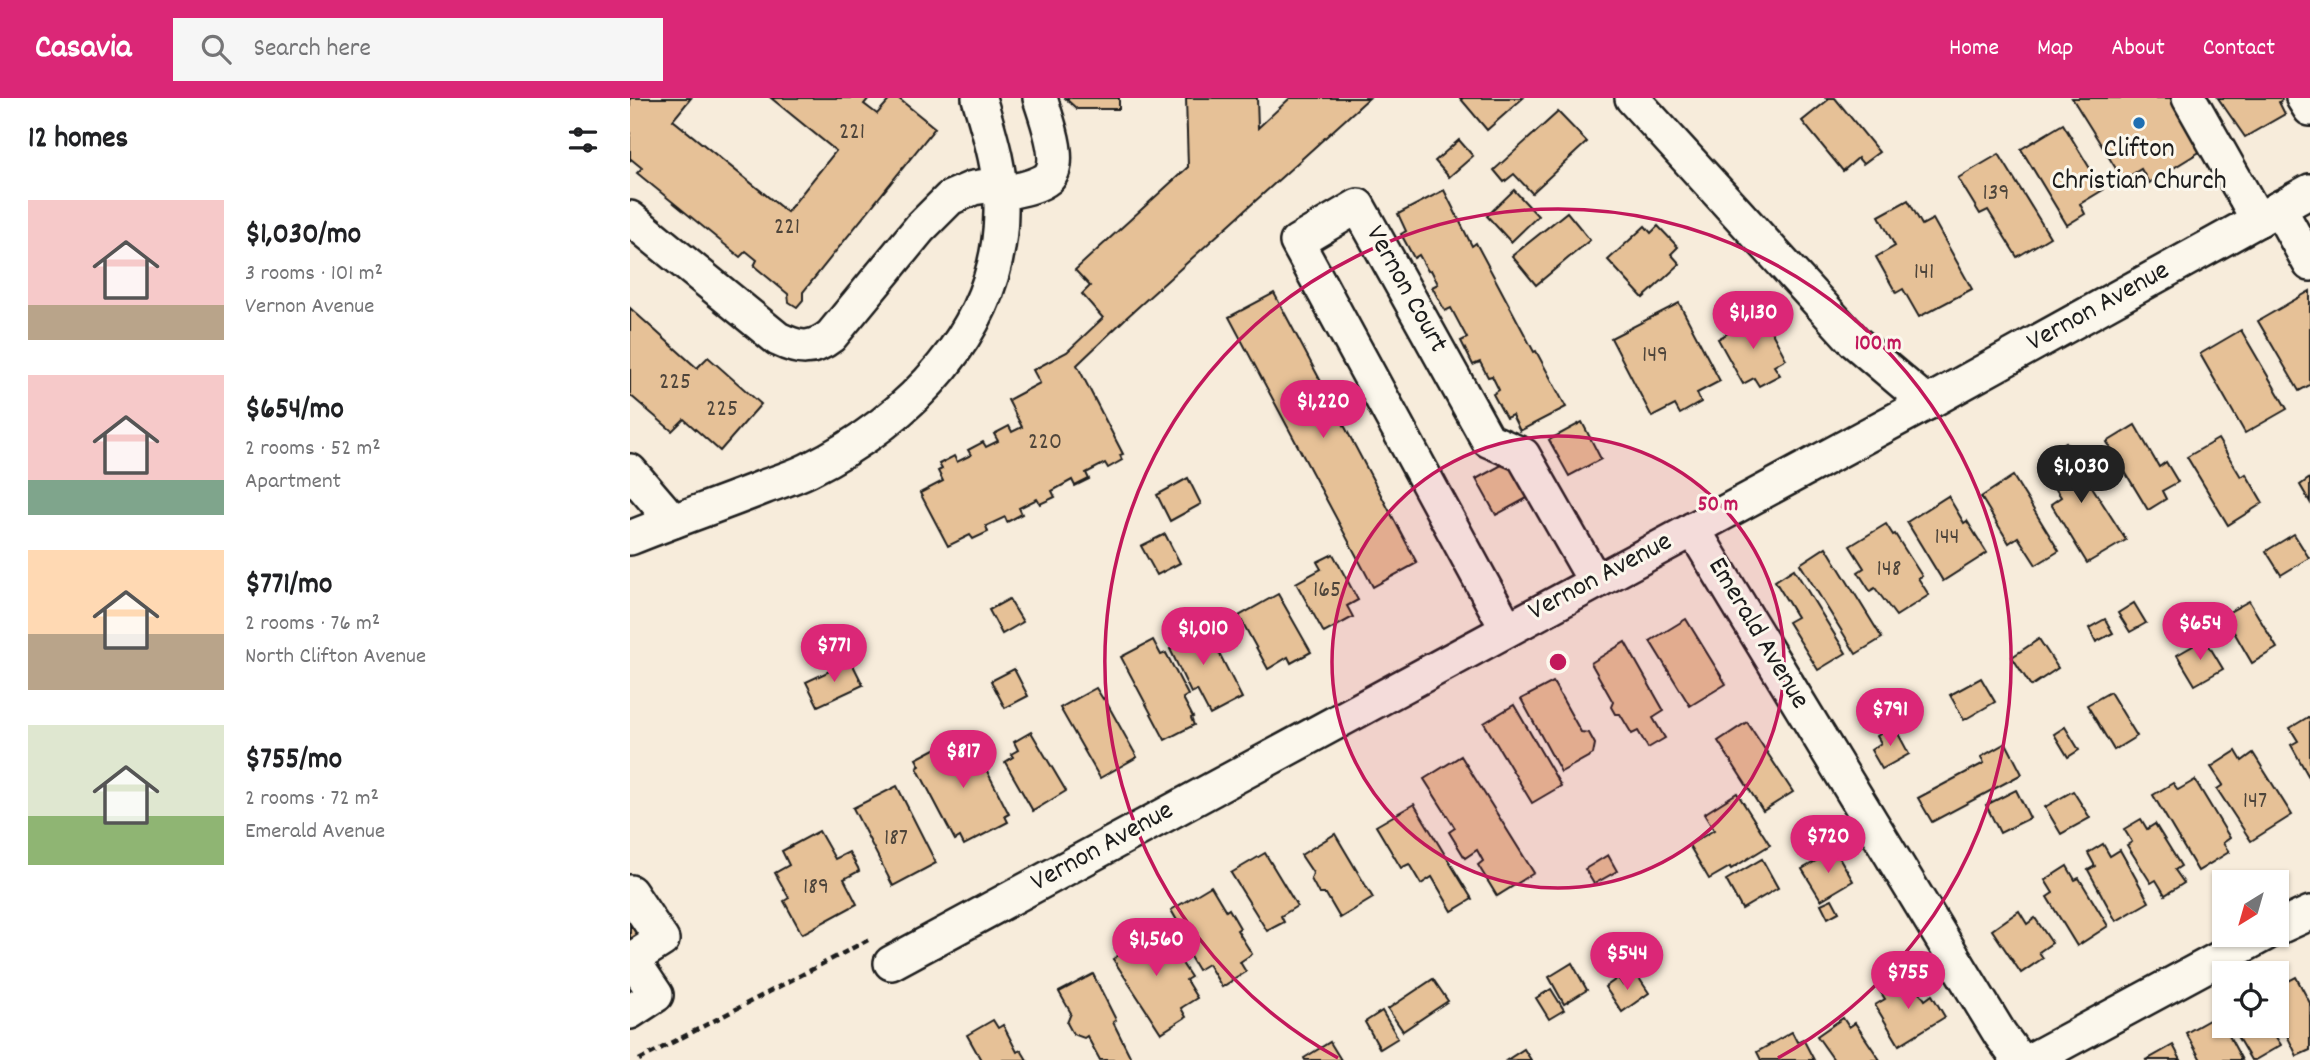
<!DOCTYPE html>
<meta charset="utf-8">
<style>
body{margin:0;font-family:Dekko,sans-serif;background:#f6f6f6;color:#202124;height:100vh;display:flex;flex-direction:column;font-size:26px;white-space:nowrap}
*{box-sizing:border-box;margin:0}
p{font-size:23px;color:#757577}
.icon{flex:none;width:38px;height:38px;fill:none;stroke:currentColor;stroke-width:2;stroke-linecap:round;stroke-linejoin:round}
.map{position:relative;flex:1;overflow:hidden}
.drawer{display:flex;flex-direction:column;background:#fff;width:630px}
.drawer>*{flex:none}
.needle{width:46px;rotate:217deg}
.buttons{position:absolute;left:1582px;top:772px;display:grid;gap:14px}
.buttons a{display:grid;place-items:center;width:77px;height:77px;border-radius:0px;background:#fff;box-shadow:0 2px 5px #0004;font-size:35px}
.price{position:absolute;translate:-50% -60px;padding:0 16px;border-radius:24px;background:#db2777;color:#fff;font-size:23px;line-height:46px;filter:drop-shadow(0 2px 4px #0008)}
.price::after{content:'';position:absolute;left:50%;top:42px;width:21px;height:16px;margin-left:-10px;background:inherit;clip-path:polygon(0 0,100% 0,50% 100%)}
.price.current{background:#222;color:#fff}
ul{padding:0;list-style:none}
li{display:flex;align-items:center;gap:21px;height:175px;padding:0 28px}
li span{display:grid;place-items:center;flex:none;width:196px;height:140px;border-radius:0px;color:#555}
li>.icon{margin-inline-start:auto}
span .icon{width:84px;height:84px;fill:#fffc;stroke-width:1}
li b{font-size:30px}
h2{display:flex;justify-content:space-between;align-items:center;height:84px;padding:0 28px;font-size:30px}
header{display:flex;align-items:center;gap:42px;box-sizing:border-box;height:98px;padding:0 35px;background:#db2777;color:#fff}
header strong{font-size:33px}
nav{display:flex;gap:38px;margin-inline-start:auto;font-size:24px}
.search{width:490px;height:63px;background:#f6f6f6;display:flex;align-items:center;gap:18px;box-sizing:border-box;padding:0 24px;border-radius:0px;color:#757577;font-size:26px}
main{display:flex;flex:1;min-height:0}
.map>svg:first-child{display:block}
.building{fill:#e6c197;stroke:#1c1c1c;stroke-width:2}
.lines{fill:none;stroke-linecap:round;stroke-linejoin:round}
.minor-casing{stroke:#1c1c1c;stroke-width:38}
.path{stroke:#1c1c1c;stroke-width:4.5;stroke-dasharray:7 5;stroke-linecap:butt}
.minor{stroke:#fbf7ec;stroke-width:33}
.ring{fill:none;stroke:#c2185b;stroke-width:3.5}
.poi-dot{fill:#1f6fb2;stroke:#fbf7ec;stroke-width:2.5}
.labels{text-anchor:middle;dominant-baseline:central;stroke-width:6;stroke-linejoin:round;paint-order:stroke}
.number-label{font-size:24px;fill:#4e453b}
.poi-label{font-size:28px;fill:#1c1c1c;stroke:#fbf7ec}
.street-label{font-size:28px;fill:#1c1c1c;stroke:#fbf7ec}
.centre{fill:#c2185b;stroke:#fbf7ec;stroke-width:3.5}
.ring-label{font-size:21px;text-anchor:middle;font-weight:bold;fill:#c2185b;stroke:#fbf7ec;stroke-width:6;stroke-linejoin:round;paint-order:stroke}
</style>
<header>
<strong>Casavia</strong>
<div class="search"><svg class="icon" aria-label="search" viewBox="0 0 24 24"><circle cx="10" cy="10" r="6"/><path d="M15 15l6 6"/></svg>Search here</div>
<nav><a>Home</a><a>Map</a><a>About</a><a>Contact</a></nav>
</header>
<main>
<section class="drawer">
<h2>12 homes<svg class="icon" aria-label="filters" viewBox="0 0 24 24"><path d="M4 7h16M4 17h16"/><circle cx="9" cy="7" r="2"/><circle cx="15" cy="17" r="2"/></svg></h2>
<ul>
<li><span style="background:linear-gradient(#f6c9c9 75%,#b9a48a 0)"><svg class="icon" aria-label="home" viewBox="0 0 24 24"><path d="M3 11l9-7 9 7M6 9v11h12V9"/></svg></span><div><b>$1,030/mo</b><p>3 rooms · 101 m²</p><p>Vernon Avenue</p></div></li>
<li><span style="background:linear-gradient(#f6c9c9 75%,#7fa58c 0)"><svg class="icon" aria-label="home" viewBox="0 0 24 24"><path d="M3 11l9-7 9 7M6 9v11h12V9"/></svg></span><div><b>$654/mo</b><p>2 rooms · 52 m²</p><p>Apartment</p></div></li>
<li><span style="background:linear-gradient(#ffd9b3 60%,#b9a48a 0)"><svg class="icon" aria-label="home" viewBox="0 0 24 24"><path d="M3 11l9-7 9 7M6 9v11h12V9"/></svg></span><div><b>$771/mo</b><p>2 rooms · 76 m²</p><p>North Clifton Avenue</p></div></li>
<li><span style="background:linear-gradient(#dfe7d0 65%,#8fb573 0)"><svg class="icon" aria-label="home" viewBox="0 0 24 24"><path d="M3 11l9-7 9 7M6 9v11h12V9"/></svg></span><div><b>$755/mo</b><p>2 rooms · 72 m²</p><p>Emerald Avenue</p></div></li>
</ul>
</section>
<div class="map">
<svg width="1680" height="962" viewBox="0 0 1680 962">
<rect width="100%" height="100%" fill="#f7ecdb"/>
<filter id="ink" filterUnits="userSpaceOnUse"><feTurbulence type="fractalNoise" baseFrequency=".0143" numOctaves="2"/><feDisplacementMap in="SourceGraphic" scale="14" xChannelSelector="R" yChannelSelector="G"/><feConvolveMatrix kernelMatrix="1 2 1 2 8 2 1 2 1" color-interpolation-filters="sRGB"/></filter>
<g filter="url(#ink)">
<!-- building -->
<g class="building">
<polygon points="0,0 61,0 43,22 157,114 206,53 141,0 239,0 234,6 247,16 261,0 268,0 305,30 173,194 173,202 167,209 159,204 158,196 124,168 127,162 116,153 110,159 7,75 12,70 1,61 0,63"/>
<polygon points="435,0 489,0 489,11 447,11"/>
<polygon points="556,0 627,0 628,30 660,0 739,0 496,220 447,267 493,356 490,357 492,362 478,370 475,365 456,375 459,381 445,388 442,382 422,393 425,399 410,406 407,401 389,410 392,416 377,424 375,419 356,428 358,434 343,441 340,437 318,448 290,395 313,383 308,373 312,371 309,366 324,358 327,364 341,357 338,352 353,344 356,349 368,343 364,336 379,328 382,334 392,329 378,302 410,285 403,272 437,254 473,220 452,196 460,188 445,172 558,69"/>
<polygon points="830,0 893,0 857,32"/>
<polygon points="1196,0 1205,0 1249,54 1233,66 1228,60 1213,73 1172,23 1198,2"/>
<polygon points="1442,0 1545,0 1576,50 1519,85 1511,71 1493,82"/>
<polygon points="1588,0 1651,0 1652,2 1649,4 1655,16 1615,39"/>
<polygon points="928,14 957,44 902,95 884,76 874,84 864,72"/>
<polygon points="1433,26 1473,92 1450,106 1455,116 1437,127 1391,51"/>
<polygon points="829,42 843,58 819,79 805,63"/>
<polygon points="1369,56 1420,139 1387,159 1358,112 1350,116 1328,80"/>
<polygon points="814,92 842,148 846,145 904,254 906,253 936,309 890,333 882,317 876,320 863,296 869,292 862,278 858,279 850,264 843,267 831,243 837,240 821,210 815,213 802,189 808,186 801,172 798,173 789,157 784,160 771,136 776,133 768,116"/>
<polygon points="884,92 908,118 881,144 857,118"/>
<polygon points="1278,102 1292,127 1303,121 1342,191 1289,219 1273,191 1266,195 1246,159 1265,148 1249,118"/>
<polygon points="937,114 960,142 906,187 882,158"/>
<polygon points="1015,128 1021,135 1028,128 1048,149 1041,156 1050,166 1013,200 978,162"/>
<polygon points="1680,193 1680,287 1669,293 1628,223"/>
<polygon points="644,195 787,465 743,489 599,219"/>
<polygon points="1049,205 1090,283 1067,295 1071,304 1050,316 1045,307 1022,319 981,240"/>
<polygon points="0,210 67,270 78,259 131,306 90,353 54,321 42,333 0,297"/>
<polygon points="1132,216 1156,261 1144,268 1150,277 1129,288 1124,280 1113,286 1088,241"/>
<polygon points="1611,232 1657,311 1615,335 1570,256"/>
<polygon points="952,324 971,361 939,378 919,342"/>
<polygon points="1505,327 1529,369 1536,364 1548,384 1532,393 1536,401 1518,412 1477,344"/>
<polygon points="1588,341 1611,379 1616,376 1633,405 1598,427 1557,359"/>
<polygon points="1436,344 1451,367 1454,365 1462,377 1457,381 1496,442 1457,465 1421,406 1431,399 1409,366 1420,358 1418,356"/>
<polygon points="879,363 899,399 866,417 846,381"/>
<polygon points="1383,378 1429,453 1406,467 1388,439 1379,445 1351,399"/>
<polygon points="558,380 571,406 540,423 527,397"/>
<polygon points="1680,380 1680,404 1670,387"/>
<polygon points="1318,398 1334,425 1337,423 1357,455 1313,483 1277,424"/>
<polygon points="1256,426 1263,437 1265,436 1292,478 1288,480 1299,497 1266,518 1245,490 1240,493 1228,474 1234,470 1220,448"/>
<polygon points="535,436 550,465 527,477 511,448"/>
<polygon points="1664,436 1679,460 1651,477 1636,453"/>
<polygon points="1196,449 1252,540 1226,556 1170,466"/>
<polygon points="703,456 728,502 717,508 723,519 694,535 666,485 691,471 687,464"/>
<polygon points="1164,471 1216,555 1188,572 1158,524 1167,519 1145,483"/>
<polygon points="648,496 681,554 661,565 658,559 638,571 609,518"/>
<polygon points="379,501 393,524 372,536 359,512"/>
<polygon points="1619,503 1647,550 1622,565 1594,517"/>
<polygon points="1504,505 1516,525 1500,534 1488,515"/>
<polygon points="563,520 571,534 577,531 612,600 580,617 567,592 561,595 540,551 548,547 540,531"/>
<polygon points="1056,521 1096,586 1060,608 1020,543"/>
<polygon points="1475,521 1483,535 1466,544 1459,530"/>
<polygon points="1409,541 1428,570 1401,588 1382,559"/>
<polygon points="1575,541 1593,571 1565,587 1547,557"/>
<polygon points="523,542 531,557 536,555 558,597 553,600 563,619 561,620 564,627 535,642 491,559"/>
<polygon points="995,544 1034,613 1023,620 1035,640 1018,650 1008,633 1002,636 990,616 985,616 981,609 983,604 961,565"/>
<polygon points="221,563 233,587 188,608 176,584"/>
<polygon points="384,571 398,598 375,610 361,583"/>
<polygon points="1351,580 1365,604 1334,622 1320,597"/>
<polygon points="923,584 951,634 959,635 965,646 963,656 931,674 891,601"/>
<polygon points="466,590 473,601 474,600 507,659 470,680 430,610"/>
<polygon points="1480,594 1507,638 1484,652 1457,607"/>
<polygon points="884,607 931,688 902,705 854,625"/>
<polygon points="1678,619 1680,622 1680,681 1661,647 1668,643 1660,630"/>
<polygon points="1117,624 1163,694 1133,713 1088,643"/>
<polygon points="1264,628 1279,656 1252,671 1241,652 1251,645 1247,638"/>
<polygon points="1435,629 1449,652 1438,659 1424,636"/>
<polygon points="401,634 436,693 403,713 375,664 383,659 381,656 388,652 384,644"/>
<polygon points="333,636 336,642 340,640 379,716 375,718 378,724 334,747 330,739 325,742 287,670 290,668 286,661"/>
<polygon points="1376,645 1392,676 1302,724 1288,700 1354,665 1351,659"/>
<polygon points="1606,653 1612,663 1623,655 1662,717 1621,743 1587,691 1593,687 1581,669"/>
<polygon points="831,658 904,775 867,798 848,767 853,763 847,752 835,760 819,734 825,730 794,681"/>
<polygon points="1565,682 1600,740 1593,745 1599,754 1568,773 1523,697 1543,685 1548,692"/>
<polygon points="267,688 306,765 263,788 223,710"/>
<polygon points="1386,692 1400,720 1370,735 1356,707"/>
<polygon points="1443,693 1460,720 1431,736 1415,709"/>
<polygon points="1107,695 1140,747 1101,771 1100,769 1079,781 1059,747 1084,732 1074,716"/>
<polygon points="784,706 842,801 822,813 802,779 791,786 779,766 771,770 746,728"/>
<polygon points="1511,721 1517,731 1525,726 1551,768 1545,772 1554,785 1535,797 1526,782 1521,785 1497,747 1502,744 1494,731"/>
<polygon points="189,733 205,761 219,754 228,770 229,773 214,781 227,806 172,836 154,803 159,800 145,775 159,767 152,753"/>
<polygon points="705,736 743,800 710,820 696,796 689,796 681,781 683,775 671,757"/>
<polygon points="1473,746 1480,758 1490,752 1519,804 1486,823 1458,772 1465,768 1458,755"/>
<polygon points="1205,752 1223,783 1191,802 1172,771"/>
<polygon points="635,755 667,808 651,818 654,824 637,833 601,775"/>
<polygon points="978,757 987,773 964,786 955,771"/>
<polygon points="1132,761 1148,790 1112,811 1096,782"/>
<polygon points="1437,768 1445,782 1449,780 1478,828 1447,848 1417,799 1423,795 1415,782"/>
<polygon points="581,788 596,813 599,811 610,830 607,832 622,856 610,864 616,874 592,889 578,866 568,872 553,847 559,843 541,812"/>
<polygon points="1202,801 1209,814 1198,820 1191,806"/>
<polygon points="1389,813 1397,826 1405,820 1422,845 1409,854 1413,860 1391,875 1362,832"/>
<polygon points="0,814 14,836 0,845"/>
<polygon points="521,827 541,859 546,856 561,879 556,882 567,900 551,910 556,919 531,935 483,861 489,857 485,850"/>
<polygon points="942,865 957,892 934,906 919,879"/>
<polygon points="463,876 486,922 483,924 502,962 470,962 457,938 454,940 443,936 437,925 441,915 429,894"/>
<polygon points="1007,877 1019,895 992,914 975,889 988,880 993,887"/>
<polygon points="1666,879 1680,905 1680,952 1667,958 1647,917 1647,889"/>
<polygon points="803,881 818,903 773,933 758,911"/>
<polygon points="1268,882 1274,892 1284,885 1295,902 1302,897 1315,919 1269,947 1245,907 1255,901 1250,893"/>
<polygon points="921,891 934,912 919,921 906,900"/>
<polygon points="752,913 768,940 750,951 735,924"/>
<polygon points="1588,917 1612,962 1571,962 1556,935"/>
<polygon points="1213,920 1219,929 1225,925 1250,962 1204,962 1187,938"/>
<polygon points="363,922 368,930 373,927 387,954 391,952 397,962 351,962 337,937"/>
<polygon points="1601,928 1639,928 1651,947 1625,962 1621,962"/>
<polygon points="1162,934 1167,944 1173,941 1184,962 1131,962 1127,954"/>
<polygon points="700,944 711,962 675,962 674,960"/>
<polygon points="1543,947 1551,962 1515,962 1518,961"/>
<polygon points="894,951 901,962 877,962"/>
</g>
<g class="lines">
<defs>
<g id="minor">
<polyline points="1002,0 1225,244 1297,305"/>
<polyline points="1559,0 1628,122"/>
<polyline points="1673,0 1680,11"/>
<path d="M370,96C384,92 406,90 418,80C434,64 416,20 410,0"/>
<polyline points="1649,110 1680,166"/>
<path d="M0,120L148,241C169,251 182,253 201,238L290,130L320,100L343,90L370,86"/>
<polyline points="0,373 43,423"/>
<polyline points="1063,431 1370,936 1389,962"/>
<path d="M0,440C44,422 89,407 134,389C148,384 164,379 178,372C279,322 370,232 371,114C372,75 360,37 349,0"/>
<polyline points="877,531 667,144 728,108 858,342 893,357 965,483"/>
<polyline points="0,794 32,842 2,861 26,897 0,914"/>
<polyline points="1647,830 1680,815"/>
<polyline points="261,865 1297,305 1680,93"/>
<polyline points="1401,962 1635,836"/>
</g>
</defs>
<!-- minor casing -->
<use href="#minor" class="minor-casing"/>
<!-- path -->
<polyline class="path" points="9,962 238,842"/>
<!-- minor -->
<use href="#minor" class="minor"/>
</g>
</g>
<!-- distance rings -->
<circle cx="928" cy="564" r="226" fill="#c2185b" fill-opacity=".12"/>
<g class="ring">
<circle cx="928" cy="564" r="226"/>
<path d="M708 960A453 453 0 1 1 1148 960"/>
</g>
<!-- markers -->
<circle class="poi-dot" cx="1509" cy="25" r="7"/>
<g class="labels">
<!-- number labels -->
<g class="number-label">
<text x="222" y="35">221</text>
<text x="1366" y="96">139</text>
<text x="157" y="130">221</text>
<text x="1294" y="175">141</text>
<text x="1025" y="258">149</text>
<text x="45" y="285">225</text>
<text x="92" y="312">225</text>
<text x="415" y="345">220</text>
<text x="1317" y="440">144</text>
<text x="1259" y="472">148</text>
<text x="697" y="493">165</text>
<text x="1625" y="704">147</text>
<text x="266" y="741">187</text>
<text x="186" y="790">189</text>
</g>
<!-- poi labels -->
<g class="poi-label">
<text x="1509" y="53">Clifton<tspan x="1509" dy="32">Christian Church</tspan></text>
</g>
<!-- street labels -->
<g class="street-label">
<text transform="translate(775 192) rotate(61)">Vernon Court</text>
<text transform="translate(1469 210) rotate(-29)">Vernon Avenue</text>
<text transform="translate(971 480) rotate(-28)">Vernon Avenue</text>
<text transform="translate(1127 536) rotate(59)">Emerald Avenue</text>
<text transform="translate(473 750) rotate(-29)">Vernon Avenue</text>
</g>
</g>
<circle cx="928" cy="564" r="10" class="centre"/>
<g class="ring-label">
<text x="1248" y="251">100 m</text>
<text x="1088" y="412">50 m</text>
</g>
</svg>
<div class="buttons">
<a><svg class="needle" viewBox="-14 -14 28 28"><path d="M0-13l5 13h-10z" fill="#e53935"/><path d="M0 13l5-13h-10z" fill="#757577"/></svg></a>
<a><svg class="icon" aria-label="locate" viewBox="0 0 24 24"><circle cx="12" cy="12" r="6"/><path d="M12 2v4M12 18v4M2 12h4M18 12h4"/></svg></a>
</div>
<b class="price" style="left:1123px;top:253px">$1,130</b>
<b class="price" style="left:693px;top:342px">$1,220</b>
<b class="price current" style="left:1451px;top:407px">$1,030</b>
<b class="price" style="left:1570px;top:564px">$654</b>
<b class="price" style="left:573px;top:569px">$1,010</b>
<b class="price" style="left:204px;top:586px">$771</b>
<b class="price" style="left:1260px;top:650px">$791</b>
<b class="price" style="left:333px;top:692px">$817</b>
<b class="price" style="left:1198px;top:777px">$720</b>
<b class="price" style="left:526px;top:880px">$1,560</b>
<b class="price" style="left:997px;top:894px">$544</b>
<b class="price" style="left:1278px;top:913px">$755</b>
</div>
</main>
